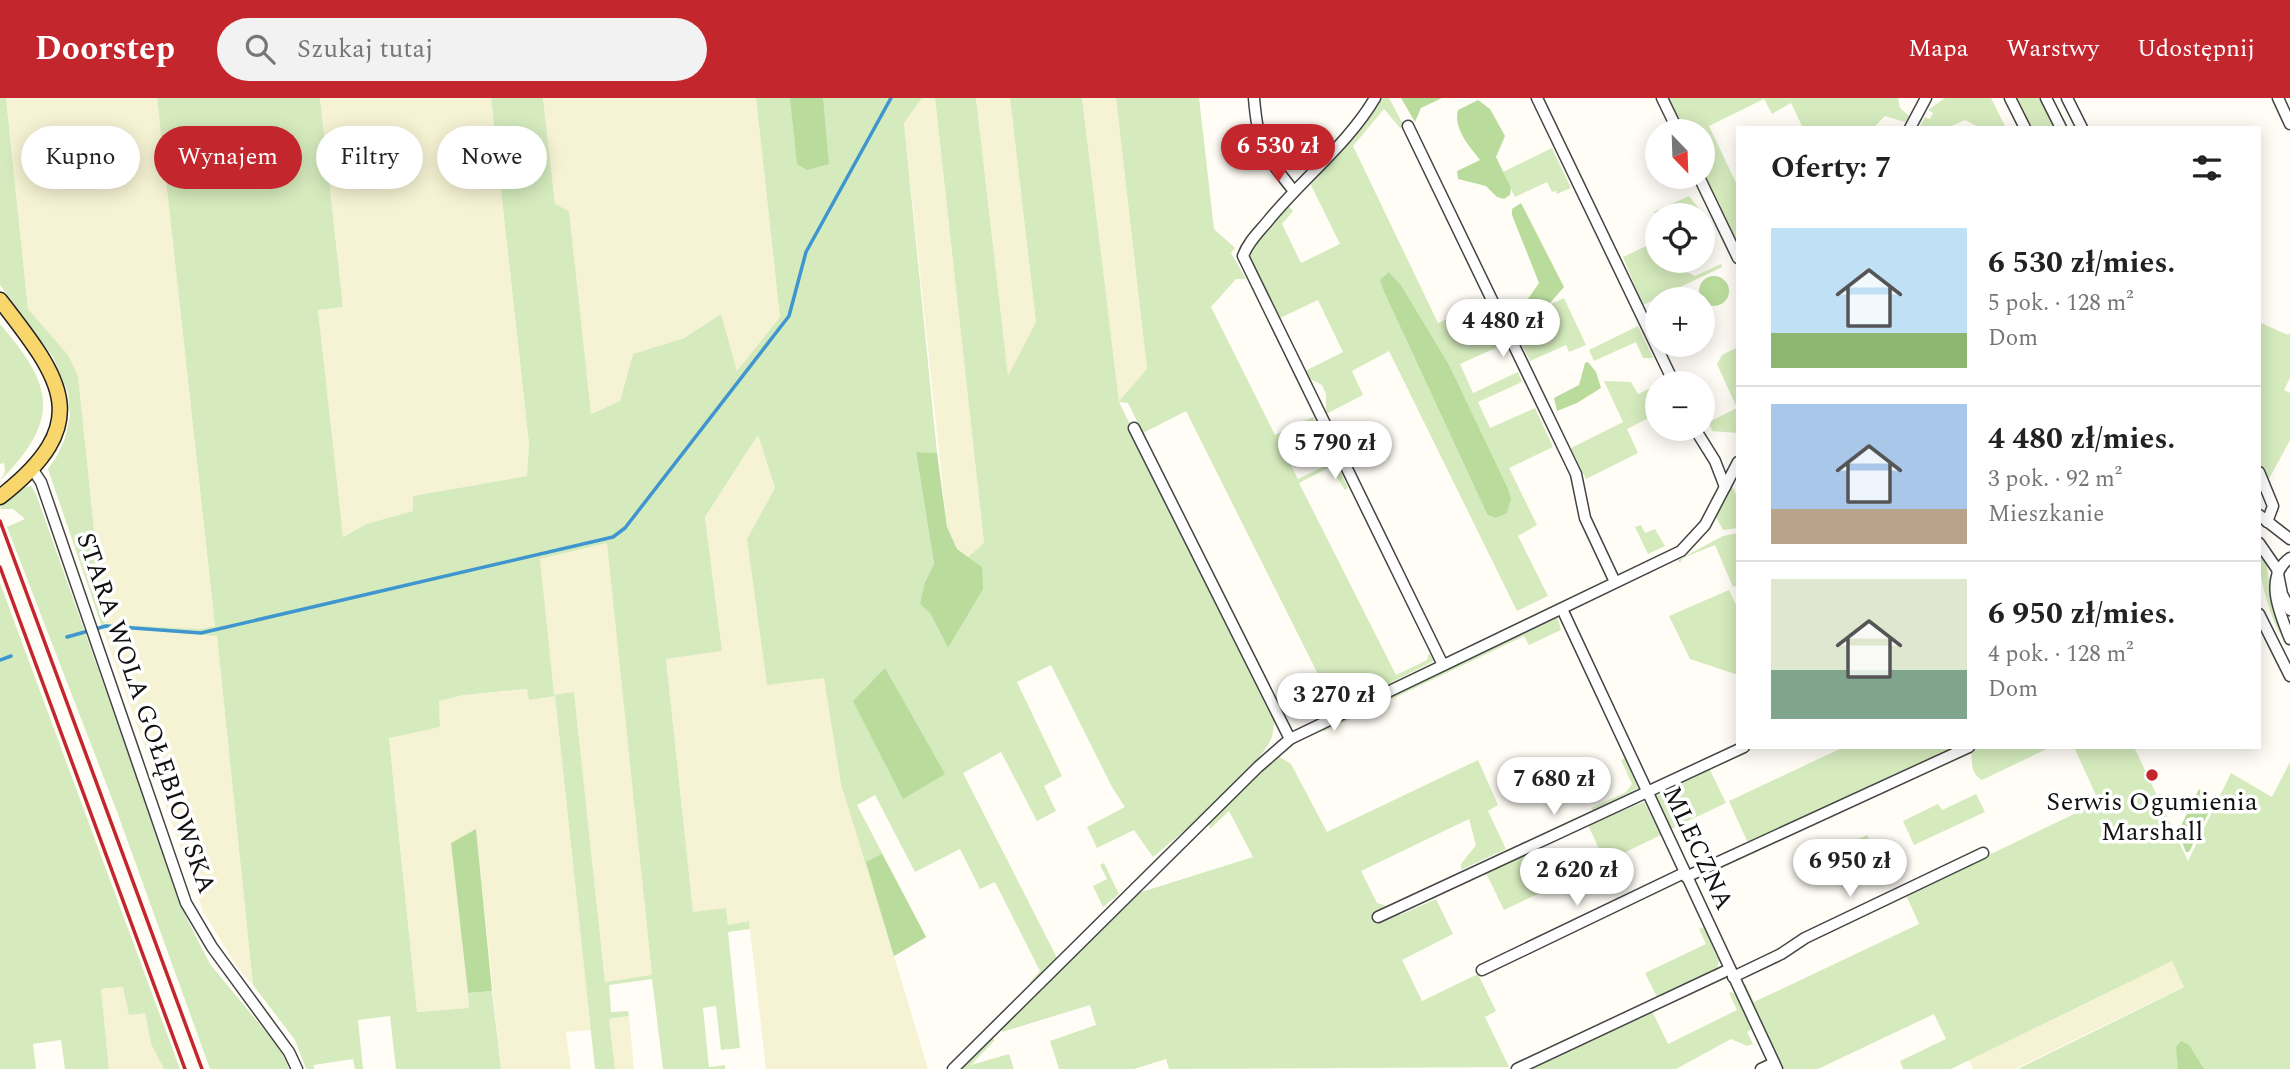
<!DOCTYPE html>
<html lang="pl">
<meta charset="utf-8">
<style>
body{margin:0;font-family:Spectral,serif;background:#f2f2f2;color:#222;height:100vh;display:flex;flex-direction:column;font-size:26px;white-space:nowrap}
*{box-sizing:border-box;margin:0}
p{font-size:23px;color:#767676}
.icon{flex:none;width:38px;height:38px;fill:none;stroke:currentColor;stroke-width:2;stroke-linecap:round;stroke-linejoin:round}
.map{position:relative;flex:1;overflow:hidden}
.details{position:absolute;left:1736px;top:28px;width:525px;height:623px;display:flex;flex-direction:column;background:#fff;border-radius:0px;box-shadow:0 4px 18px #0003}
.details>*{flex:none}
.top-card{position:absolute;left:21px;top:28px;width:665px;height:63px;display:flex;gap:14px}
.needle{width:46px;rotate:157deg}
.tools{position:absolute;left:1645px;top:21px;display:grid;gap:14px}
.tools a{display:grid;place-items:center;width:70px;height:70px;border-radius:50%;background:#fff;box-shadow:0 4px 18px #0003;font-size:35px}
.price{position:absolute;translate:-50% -60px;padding:0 16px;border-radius:24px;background:#fff;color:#222;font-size:23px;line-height:46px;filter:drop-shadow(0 2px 4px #0008)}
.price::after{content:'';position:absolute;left:50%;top:42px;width:21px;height:16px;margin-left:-10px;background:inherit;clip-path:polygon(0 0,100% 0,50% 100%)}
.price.current{background:#c4262e;color:#fff}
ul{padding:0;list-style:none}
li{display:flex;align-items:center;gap:21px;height:175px;padding:0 35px}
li+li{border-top:2px solid #e0e0e0}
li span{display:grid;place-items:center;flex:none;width:196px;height:140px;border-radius:0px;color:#555}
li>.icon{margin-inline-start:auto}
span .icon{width:84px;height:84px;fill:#fffc;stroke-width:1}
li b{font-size:30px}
h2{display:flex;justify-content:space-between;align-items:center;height:84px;padding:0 35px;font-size:30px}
.chip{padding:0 24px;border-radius:32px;background:#fff;box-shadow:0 4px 18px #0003;font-size:24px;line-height:63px}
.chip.current{background:#c4262e;color:#fff}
header{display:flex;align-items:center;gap:42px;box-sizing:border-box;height:98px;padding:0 35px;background:#c4262e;color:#fff}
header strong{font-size:33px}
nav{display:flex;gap:38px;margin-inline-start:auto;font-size:24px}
.search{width:490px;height:63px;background:#f2f2f2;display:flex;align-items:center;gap:18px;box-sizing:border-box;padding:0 24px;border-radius:38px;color:#767676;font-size:26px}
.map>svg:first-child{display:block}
.farmland{fill:#f6f3d4}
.green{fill:#d5ebbd;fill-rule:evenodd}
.forest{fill:#b9dc9c}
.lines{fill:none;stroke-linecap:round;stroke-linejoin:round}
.stream{stroke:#3f96cf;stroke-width:3.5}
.minor-casing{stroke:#444;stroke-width:13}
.major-casing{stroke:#222;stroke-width:17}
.minor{stroke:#fff;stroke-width:10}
.major{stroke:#f9d66b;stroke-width:14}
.rail{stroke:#c4262e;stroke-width:3.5}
.poi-dot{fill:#c4262e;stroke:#fff;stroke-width:2.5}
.labels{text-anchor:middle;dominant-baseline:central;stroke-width:7;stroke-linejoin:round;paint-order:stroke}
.street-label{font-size:26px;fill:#111;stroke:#fff}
.poi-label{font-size:26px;fill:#111;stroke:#fff}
</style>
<header>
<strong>Doorstep</strong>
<div class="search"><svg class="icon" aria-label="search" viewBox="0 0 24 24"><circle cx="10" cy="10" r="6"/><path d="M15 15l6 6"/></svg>Szukaj tutaj</div>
<nav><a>Mapa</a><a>Warstwy</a><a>Udostępnij</a></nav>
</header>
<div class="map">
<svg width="2290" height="971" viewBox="0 0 2290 971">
<rect width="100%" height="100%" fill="#fffdf5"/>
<!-- farmland -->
<g class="farmland">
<polygon points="6,0 157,0 215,528 200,531 104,526 78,278 28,211"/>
<polygon points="320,0 491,0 529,346 527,378 413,398 414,413 366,426 342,439 318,212 343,208"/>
<polygon points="543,0 756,0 780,219 737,273 720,216 684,240 633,256 620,303 590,316 569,113 555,107"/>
<polygon points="922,0 935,0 984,445 968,459 957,451 947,429 904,25"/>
<polygon points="976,0 1010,0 1036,224 1008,279"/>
<polygon points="1082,0 1116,0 1147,271 1119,303"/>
<polygon points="758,337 775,390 747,441 824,579 866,764 928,971 766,971 749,823 728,827 726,810 693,815 666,561 722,553 705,419"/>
<polygon points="608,445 652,878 605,884 574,595 555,598 591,932 566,934 571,971 501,971 476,732 451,745 470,910 417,914 389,639 440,629 439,603 464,597 528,591 540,460"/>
<polygon points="102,529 217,538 253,887 237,869 203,813"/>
<polygon points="2172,862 2185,888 2015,971 1973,971 1969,962"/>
<polygon points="124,889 145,915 151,946 164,971 109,971 101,891"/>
<polygon points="629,918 634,971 615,971 609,921"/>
</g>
<!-- green -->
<g class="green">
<path d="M0,0H6L28,211L68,257L78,278L104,526L200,531L215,528L157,0H320L343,209L318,212L343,439L366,426L413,413V398L527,378L529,346L491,0H543L555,106L569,113L591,316L620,303L633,256L684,240L721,216L737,273L780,219L756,0H922L904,25L937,355L916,354L934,466L925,484L930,515L948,550L968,515L982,469L968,459L984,445L935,0H976L1008,278L1036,224L1010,0H1082L1119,303L1147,271L1116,0H1199L1214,131L1235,150L1231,155L1246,181H1236L1211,209L1275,337L1313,319L1324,342L1317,344L1311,336L1281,348L1298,381L1335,363L1348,390L1345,392L1330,369L1299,385L1396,577L1427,562L1429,555L1434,563L1336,612L1186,313L1143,335L1128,305L1119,304L1274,621C1274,631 1273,639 1268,647C1242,685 1188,730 1153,759L1134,732L1097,750L1087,729L1125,709L1112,689L1051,567L1017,584L1062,678L1044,688L1056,713L1037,723L1001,654L963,675L1057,860L1033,885L1030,884L1040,873L995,784L980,791L960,751L915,774L875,697L857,707L926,839L894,858L841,686L824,580L767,587L747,441L775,390L758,337L705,419L722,553L666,561L693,814L726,810L728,827L749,823L750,831L728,834L740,950L721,952L716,908L703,910L709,969L725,967V971H663L652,881L609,887L611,914L628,913L629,918L609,921L615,971H595L555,598L529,602L527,591L464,597L439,603L440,629L389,640L417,914L469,910L468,895L492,893L501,971H396L390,918L358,922L363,971H355L353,961L314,967V971H306L295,942L253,887L217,538L102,529L48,371L57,358L65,340L70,318L68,295L53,259L0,187ZM607,445L652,877L605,884L574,594L554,597L540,461Z"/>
<path d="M1380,0H1389L1404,28L1400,30L1384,11L1353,48L1438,225L1452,219L1467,248L1484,240L1482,233L1495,227L1504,246L1460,266L1473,295L1518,274L1522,284L1478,304L1490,330L1535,310L1553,349L1509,370L1537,427L1518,438L1548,498L1517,513L1389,253L1352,273L1363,297L1326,316V296L1322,287L1310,281L1305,273L1343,254L1318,202L1276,222L1248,156L1287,106L1293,113L1282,126L1301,165L1340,146L1309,83L1353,36ZM1389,174L1401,187L1448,265L1487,416L1385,196Z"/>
<polygon points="1665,0 1898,0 1900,10 1909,18 1905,24 1885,18 1873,30 1803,30 1791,5 1772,16 1764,1 1709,28 1738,89 1738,152 1703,78 1703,33 1681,33"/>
<polygon points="1945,0 1991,0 2006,30 1981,30 1965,22 1946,30 1919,30 1925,19 1930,21 1933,15 1928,12"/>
<polygon points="2017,0 2040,0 2054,30 2032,30"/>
<polygon points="1552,50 1571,90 1557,96 1556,93 1552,94 1547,84 1515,99 1503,74"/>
<polygon points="1689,98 1706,120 1704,132 1703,117 1657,117 1657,120 1654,114"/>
<polygon points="1657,143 1657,163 1682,163 1687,174 1695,178 1721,166 1722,169 1643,207 1623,159"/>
<polygon points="1564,200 1586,247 1569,254 1566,247 1530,263 1518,238 1527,233 1521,220"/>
<polygon points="2259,224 2288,237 2290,235 2290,280 2284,292 2290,295 2290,342 2269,381 2259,365"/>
<path d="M0,226C54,289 61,321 0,383L5,374L4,365L0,366Z"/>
<polygon points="1638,228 1653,260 1643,260 1636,244 1594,263 1589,252"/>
<polygon points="1738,249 1738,335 1712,333 1709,324 1737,310 1717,266 1722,257"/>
<polygon points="1604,283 1631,284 1638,296 1657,287 1657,316 1627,331 1638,355 1586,381 1571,350 1623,324"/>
<polygon points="1734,379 1732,388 1738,401 1738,430 1723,432 1716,419"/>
<polygon points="31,388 36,396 186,819 210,866 280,951 289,971 210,971 116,711 7,429 25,421 13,411 1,411 0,408 21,390"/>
<polygon points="1641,427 1645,435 1655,431 1665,448 1648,456 1635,429"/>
<polygon points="1738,435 1738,487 1733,489 1715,447 1683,460 1680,465 1678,462 1723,438"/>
<path d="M2262,459L2267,468L2272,505L2290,547C2274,539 2259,479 2259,461Z"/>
<polygon points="0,485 180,971 164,971 151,946 145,915 129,917 123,889 101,891 109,971 65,971 61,942 33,946 36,971 0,971"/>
<polygon points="1729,492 1738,511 1738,577 1690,561 1669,518"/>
<polygon points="1557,517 1561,532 1529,547 1524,538 1323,634 1320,629"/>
<polygon points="1844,649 1957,649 1748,745 1729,703"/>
<path d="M1970,649H2051L1982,682C1968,674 1974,661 1970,649Z"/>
<polygon points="2074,649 2134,649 2188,763 2231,675 2272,699 2290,664 2290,971 2018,971 2184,889 2172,863 1951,971 1903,971 1900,963 1946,941 1934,916 1818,971 1781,971 1745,892 1745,885 1754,904 1919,826 1906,797 2099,704"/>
<polygon points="1278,658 1291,666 1327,734 1478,662 1498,707 1488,713 1506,751 1461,772 1461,766 1476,747 1469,721 1361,773 1377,805 1387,808 1430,788 1396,805 1400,817 1436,801 1453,836 1402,862 1422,903 1478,876 1496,913 1485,919 1509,969 1169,971 1166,961 1134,971 1059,971 1050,943 1096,927 1090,907 1002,934 1001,930 1135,796 1253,759 1229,713 1210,731 1208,724"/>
<polygon points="1625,660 1638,690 1593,713 1591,710 1626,694 1632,686 1621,662"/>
<polygon points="1709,670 1726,705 1671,731 1654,699"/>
<polygon points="1976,696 1985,714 1914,747 1903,723 1938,706 1942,712"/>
<polygon points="1644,704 1661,737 1605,764 1588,727"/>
<polygon points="1867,737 1880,764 1845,781 1832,754"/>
<polygon points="1537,751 1554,788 1504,812 1485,773"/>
<polygon points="1104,765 1119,796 1103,809 1093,788 1107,781 1100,767"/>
<polygon points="1704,829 1719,863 1717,871 1657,899 1645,875 1706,846 1699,831"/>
<polygon points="1731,894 1737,897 1751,931 1747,934 1753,946 1747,948 1731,941 1676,971 1529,971 1652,913 1668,946 1737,912 1729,895"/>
<polygon points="991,940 995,942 971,967 1009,956 1014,971 961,971"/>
</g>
<!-- forest -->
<g class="forest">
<polygon points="790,0 823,0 829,66 807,72 797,66"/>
<polygon points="1401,0 1442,0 1421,10 1415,24"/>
<path d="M1478,2L1490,11L1505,38L1496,59L1511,90L1510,97L1504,101L1497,99L1486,88L1458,81L1457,73L1480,62C1469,48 1453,30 1458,12Z"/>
<polygon points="1521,105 1564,189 1550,205 1535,210 1525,205 1539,185 1512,117 1512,111"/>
<polygon points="1389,174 1401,187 1448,265 1508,391 1511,401 1507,415 1495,420 1487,416 1385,196 1380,182"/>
<circle cx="1714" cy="193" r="15"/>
<polygon points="1588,264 1596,274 1601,290 1577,305 1557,313 1554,300 1579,287 1585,265"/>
<polygon points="916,354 937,355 947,429 957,451 982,469 983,491 948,550 930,515 920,506 925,484 934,466"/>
<polygon points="885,570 945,676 903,701 853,603"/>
<polygon points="2199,691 2213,706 2189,754 2186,754 2178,734"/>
<polygon points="476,731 492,893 468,895 451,745"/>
<polygon points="882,756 926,839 894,858 866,764"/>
<polygon points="2181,943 2189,947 2204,971 2178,971 2176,949"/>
</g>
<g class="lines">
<!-- stream -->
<g class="stream">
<polyline points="67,539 106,528 201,535 613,439 625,430 789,218 806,154 891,0"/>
<polyline points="0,562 11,558"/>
</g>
<defs>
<g id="minor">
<path d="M1254,0C1258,49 1263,54 1293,92"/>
<path d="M1375,0C1348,46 1302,81 1268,123C1259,134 1248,144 1243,158L1443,567"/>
<polyline points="1537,0 1674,285"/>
<polyline points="1662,0 1678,33"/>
<polyline points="2010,0 2025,30"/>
<polyline points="2046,0 2061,30"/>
<polyline points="2067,0 2082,30"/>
<polyline points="2278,0 2290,26"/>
<polyline points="1408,28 1576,376 1585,420 1615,484"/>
<polyline points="1910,30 1926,0"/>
<polyline points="1699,79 1738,160"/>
<polyline points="1134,330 1290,641"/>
<polyline points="1695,331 1715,363 1725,389"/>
<polyline points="33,372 41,384 186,805 212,849 289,954 297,971"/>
<polyline points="2259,374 2273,408 2267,424"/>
<polyline points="2259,417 2290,441"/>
<polyline points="2259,445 2277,471 2282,496 2290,512"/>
<path d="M2290,460C2263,479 2280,516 2290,541"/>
<polyline points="1562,511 1777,971"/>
<polyline points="2259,516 2290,578"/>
<polyline points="1686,779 1969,649"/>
<polyline points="1378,819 1744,649"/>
<polyline points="1482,872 1684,775"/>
<polyline points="1733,879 1781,856 1805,840 1983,755"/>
<polyline points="953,971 1258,669 1290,641 1681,453 1705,427 1738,364"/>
<polyline points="1517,971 1730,871"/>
<polyline points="1761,971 1774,965"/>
</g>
<path id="major" d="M0,202C63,283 95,325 0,399"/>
</defs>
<!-- minor casing -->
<use href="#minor" class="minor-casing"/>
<!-- major casing -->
<use href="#major" class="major-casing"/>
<!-- minor -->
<use href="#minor" class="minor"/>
<!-- major -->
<use href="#major" class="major"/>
<!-- rail -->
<g class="rail">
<polyline points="0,423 202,971"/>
<polyline points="0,469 185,971"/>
</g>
</g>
<!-- markers -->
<circle class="poi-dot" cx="2152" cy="677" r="7"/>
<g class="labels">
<!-- street labels -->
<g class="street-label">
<text transform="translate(146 615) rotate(71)">STARA WOLA GOŁĘBIOWSKA</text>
<text transform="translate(1698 750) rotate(65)">MLECZNA</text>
</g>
<!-- poi labels -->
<g class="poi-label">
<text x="2152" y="704">Serwis Ogumienia<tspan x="2152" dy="30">Marshall</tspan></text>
</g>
</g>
</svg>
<div class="tools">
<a><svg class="needle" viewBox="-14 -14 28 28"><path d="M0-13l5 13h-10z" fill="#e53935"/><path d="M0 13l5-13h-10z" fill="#767676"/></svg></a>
<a><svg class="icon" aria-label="locate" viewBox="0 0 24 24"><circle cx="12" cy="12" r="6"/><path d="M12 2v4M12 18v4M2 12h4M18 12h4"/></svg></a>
<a>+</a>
<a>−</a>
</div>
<b class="price current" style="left:1278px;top:86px">6 530 zł</b>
<b class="price" style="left:1503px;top:261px">4 480 zł</b>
<b class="price" style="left:1335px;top:383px">5 790 zł</b>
<b class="price" style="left:1334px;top:635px">3 270 zł</b>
<b class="price" style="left:1554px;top:719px">7 680 zł</b>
<b class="price" style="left:1850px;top:801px">6 950 zł</b>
<b class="price" style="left:1577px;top:810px">2 620 zł</b>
<div class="top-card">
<a class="chip">Kupno</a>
<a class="chip current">Wynajem</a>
<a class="chip">Filtry</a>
<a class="chip">Nowe</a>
</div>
<section class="details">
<h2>Oferty: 7<svg class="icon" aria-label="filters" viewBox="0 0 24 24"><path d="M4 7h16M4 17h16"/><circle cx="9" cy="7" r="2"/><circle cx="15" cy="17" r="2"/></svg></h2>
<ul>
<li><span style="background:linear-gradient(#bfe0f5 75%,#8fb573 0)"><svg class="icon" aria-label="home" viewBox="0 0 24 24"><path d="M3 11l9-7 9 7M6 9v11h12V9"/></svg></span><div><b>6 530 zł/mies.</b><p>5 pok. · 128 m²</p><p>Dom</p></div></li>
<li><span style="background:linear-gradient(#a9c7e8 75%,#b9a48a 0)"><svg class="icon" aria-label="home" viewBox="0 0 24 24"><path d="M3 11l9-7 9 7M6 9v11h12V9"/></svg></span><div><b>4 480 zł/mies.</b><p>3 pok. · 92 m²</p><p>Mieszkanie</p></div></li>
<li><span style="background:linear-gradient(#dfe7d0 65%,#7fa58c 0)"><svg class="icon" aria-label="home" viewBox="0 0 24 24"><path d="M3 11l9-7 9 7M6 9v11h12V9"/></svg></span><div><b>6 950 zł/mies.</b><p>4 pok. · 128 m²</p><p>Dom</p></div></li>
</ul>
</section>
</div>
